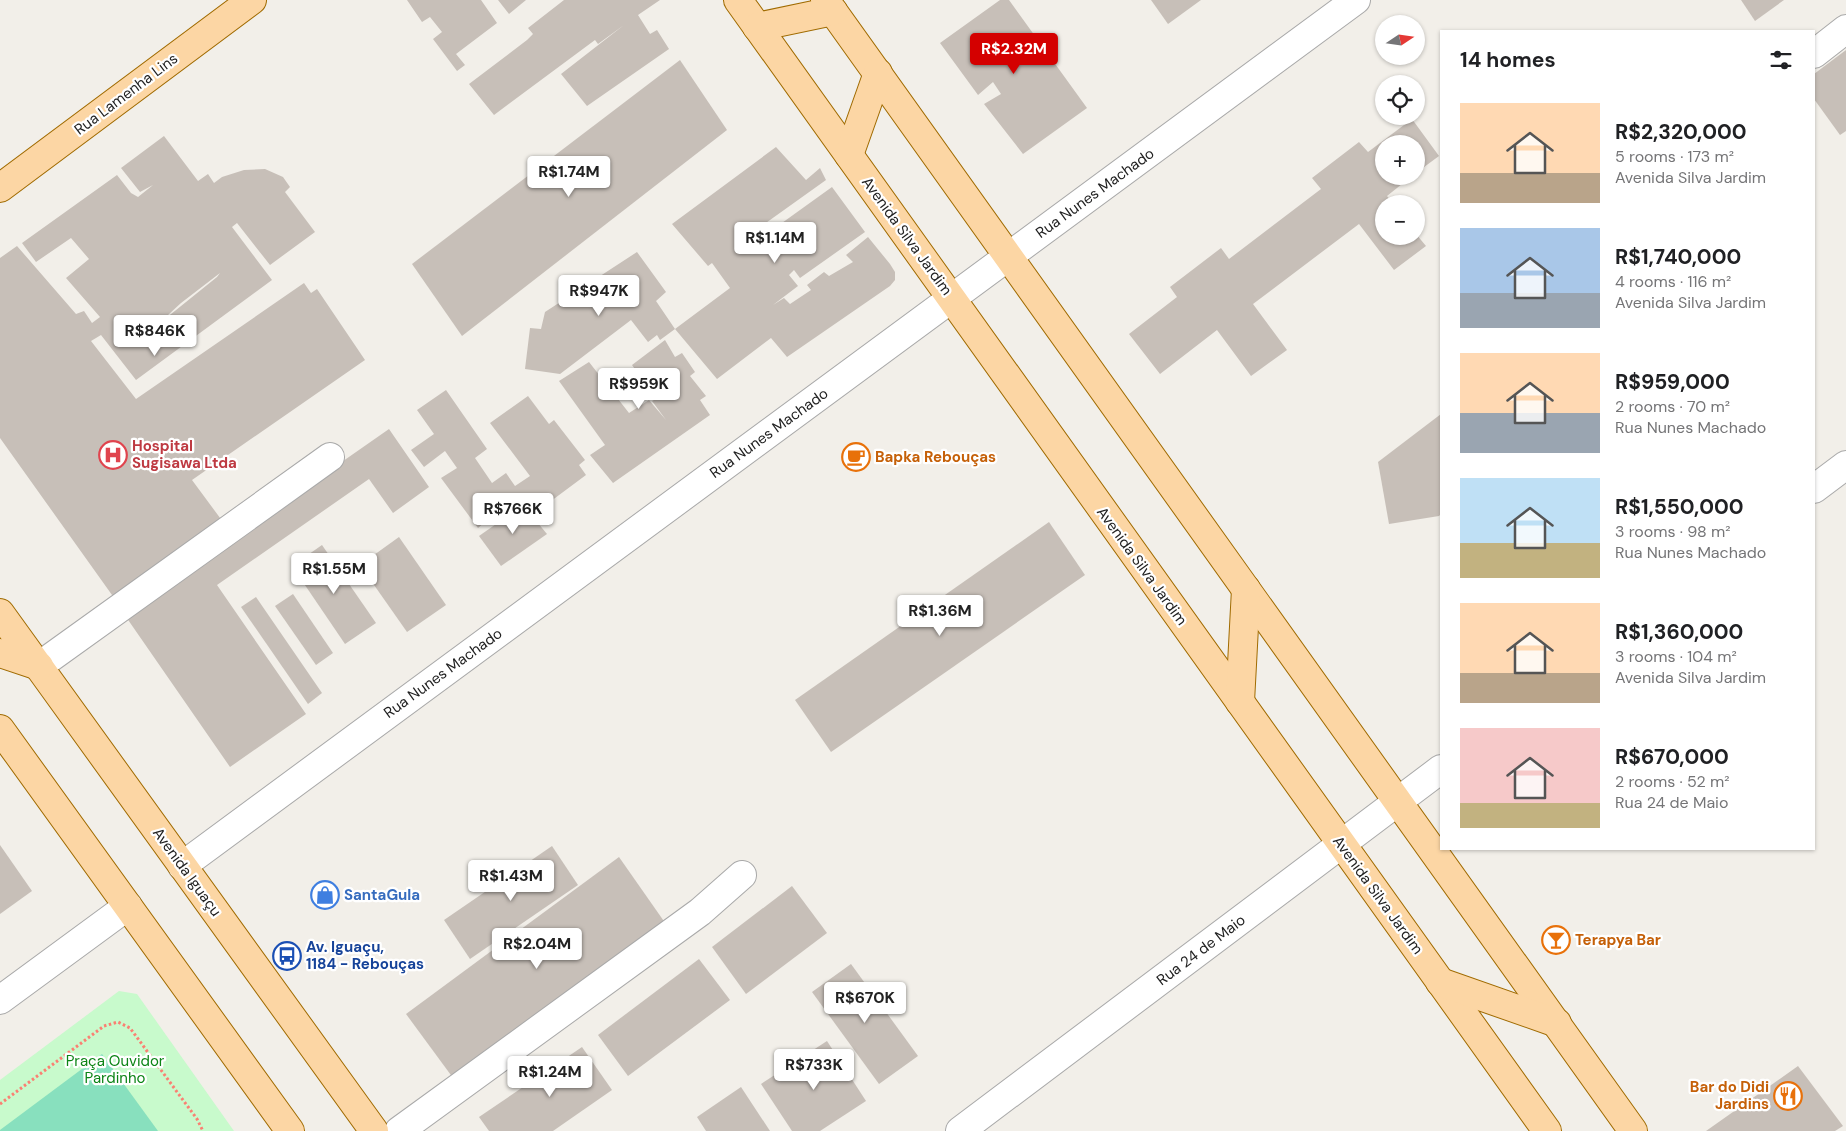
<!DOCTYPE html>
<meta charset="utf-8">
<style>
body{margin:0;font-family:"DM Sans",sans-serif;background:#f6f6f6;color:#202124;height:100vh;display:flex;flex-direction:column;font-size:19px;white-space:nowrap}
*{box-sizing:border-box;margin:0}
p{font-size:16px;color:#757577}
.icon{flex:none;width:28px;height:28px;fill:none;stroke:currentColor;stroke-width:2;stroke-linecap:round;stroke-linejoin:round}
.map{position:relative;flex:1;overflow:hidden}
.side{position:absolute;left:1440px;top:30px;width:375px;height:820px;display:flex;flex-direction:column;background:#fff;border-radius:0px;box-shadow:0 1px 4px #0004}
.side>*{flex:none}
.needle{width:32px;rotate:77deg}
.fabs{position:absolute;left:1375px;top:15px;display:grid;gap:10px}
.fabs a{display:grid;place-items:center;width:50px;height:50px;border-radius:50%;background:#fff;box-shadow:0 1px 4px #0004;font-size:25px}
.price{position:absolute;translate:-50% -42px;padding:0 11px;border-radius:5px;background:#fff;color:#222;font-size:16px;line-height:32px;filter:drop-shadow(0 1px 2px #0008)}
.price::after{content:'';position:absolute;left:50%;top:30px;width:15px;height:11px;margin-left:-8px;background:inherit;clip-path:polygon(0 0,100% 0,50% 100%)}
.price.current{background:#d40000;color:#fff}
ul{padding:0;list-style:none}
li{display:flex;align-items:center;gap:15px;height:125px;padding:0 20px}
li span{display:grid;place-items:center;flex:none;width:140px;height:100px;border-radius:0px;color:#555}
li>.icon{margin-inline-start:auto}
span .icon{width:60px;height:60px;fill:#fffc;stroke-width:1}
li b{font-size:21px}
h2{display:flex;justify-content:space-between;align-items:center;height:60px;padding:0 20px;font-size:21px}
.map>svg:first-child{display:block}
.park{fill:#c8facc}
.pitch{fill:#88e0be}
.building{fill:#c7bfb8;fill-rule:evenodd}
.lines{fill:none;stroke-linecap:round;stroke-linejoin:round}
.minor-casing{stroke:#a9a9a9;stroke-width:30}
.major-casing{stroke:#a06b00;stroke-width:30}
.path{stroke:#fa8072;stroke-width:3;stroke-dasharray:2.5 2.5;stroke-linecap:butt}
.minor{stroke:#fff;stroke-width:28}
.major{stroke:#fcd6a4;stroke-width:28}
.labels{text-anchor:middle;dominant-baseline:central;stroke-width:4.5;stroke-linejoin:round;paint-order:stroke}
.street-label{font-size:15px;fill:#222;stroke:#fff}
.health-label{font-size:15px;font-weight:bold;fill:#be3a42;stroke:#fff;text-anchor:start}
.food-label{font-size:15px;font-weight:bold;fill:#c56008;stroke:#fff;text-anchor:start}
.shop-label{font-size:15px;font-weight:bold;fill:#366cbe;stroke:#fff;text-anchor:start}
.transit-label{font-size:15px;font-weight:bold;fill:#164399;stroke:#fff;text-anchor:start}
.park-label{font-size:15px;fill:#0c8416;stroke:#fff}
</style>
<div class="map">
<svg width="1846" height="1131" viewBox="0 0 1846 1131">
<rect width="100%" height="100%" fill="#f2efe9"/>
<!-- park -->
<polygon class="park" points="119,991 137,994 234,1131 0,1131 0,1080"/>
<!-- pitch -->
<polygon class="pitch" points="102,1054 158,1131 0,1131 0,1130"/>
<!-- building -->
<g class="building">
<polygon points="407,0 481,0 497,23 456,54 465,65 457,71 433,39 442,32 430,17 422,22"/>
<polygon points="498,0 526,0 509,14"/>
<polygon points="564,0 660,0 638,15 650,34 657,30 669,49 587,106 561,74 624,25 598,44 595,40 494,115 469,84 527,40 533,34 528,28"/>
<polygon points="1000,0 1009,0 1087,108 1023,154 984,104 1001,94 993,82 978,95 940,43"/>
<polygon points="1151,0 1201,0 1168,24"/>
<polygon points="1741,0 1784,0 1755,21"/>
<polygon points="1846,50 1846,131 1840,135 1814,99 1814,74"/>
<polygon points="680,60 727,130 462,336 412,264"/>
<polygon points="1412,119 1439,156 1416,173 1416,144 1384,144 1384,176 1412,176 1387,196 1393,204 1384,204 1384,236 1416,236 1416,234 1426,246 1394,270 1359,224 1253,304 1287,350 1251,376 1217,330 1160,374 1129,334 1177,297 1170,287 1221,248 1229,259 1321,189 1312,178 1359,142 1368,152"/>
<path d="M164,136L198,181L208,174L214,183L222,177L244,170L265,169L283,177L290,187L285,192L315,232L270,265L237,223L232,227L272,280L136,380L101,335L91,341L136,399L304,283L311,293L317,289L365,360L192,480L226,526L117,602L0,438V258L17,246L76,314L84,311L92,323L100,317L66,278L89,259L71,238L36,262L22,243L117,175L131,193L138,197L153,185L140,192L121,168ZM220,273L217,277L155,327L181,303Z"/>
<polygon points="776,147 806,180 820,168 826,180 763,225 768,233 832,187 865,232 800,278 794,270 789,275 798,286 773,305 784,298 790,304 811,290 807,285 824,272 829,276 853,262 846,255 868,237 890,264 895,272 895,280 890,286 787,357 771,338 717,379 675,329 730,288 712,263 708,266 672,224"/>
<polygon points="637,252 666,292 656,301 675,329 660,340 657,335 648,342 631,320 560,374 525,369 530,328 541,329 545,312"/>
<polygon points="665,340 675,357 682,353 695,372 690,376 706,396 700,400 710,415 613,483 590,455 605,445 559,381 589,362 629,413 649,400 666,420 652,401 656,399 632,365"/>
<polygon points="446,390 487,449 475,458 492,483 506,473 515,486 530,476 490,423 528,396 549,424 554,420 585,460 579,465 586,475 547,504 542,501 531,509 522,496 507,507 509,510 496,519 493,515 478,528 441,478 457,468 445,451 424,467 411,450 434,434 417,410"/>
<polygon points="1441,414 1441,514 1439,516 1389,524 1378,462"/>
<polygon points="389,429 429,487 393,513 369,479 217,585 306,714 230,767 124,614"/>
<polygon points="523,505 547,534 501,566 479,536"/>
<polygon points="1049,522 1085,575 831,752 795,700"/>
<polygon points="399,537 446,605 407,632 360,565"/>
<polygon points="322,545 376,623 345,644 292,566"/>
<polygon points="293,594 333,653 316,665 275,606"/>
<polygon points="256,597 322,693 308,704 241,607"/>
<polygon points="0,845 32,891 0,914"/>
<polygon points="552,846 578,885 470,959 444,920"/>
<polygon points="619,857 668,927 456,1082 406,1014"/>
<polygon points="792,886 827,933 746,994 712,947"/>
<polygon points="699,959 730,1000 628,1076 598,1035"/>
<polygon points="851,964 918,1056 879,1084 812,992"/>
<polygon points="827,1041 866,1101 820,1131 792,1131 761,1084"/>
<polygon points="582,1047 612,1090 553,1131 489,1131 479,1117"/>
<polygon points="1798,1066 1843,1126 1835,1131 1706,1131"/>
<polygon points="741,1087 770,1131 706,1131 697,1117"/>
</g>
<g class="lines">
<defs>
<g id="minor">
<polyline points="1814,54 1846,29"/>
<polyline points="1814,489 1846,465"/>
<polyline points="39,666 330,457"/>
<polyline points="182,866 1356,0"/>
<polyline points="0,1000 128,906"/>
<polyline points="399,1131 700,912 742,875"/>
<polyline points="960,1131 1441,769"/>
</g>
<g id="major">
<polyline points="738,0 1547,1131"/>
<polyline points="825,0 1633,1131"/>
<polyline points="757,27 833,11"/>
<polyline points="849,155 878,73"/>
<polyline points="0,188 252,0"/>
<polyline points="0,613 374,1131"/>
<polyline points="0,653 39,666"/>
<polyline points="1240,702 1246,589"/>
<polyline points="0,729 290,1131"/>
<polyline points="1440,982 1557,1023"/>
</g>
</defs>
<!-- minor casing -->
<use href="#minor" class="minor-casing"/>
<!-- major casing -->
<use href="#major" class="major-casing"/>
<!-- path -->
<polyline class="path" points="0,1104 104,1026 118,1022 130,1028 197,1119 203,1131"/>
<!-- minor -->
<use href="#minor" class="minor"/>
<!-- major -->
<use href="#major" class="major"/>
</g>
<!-- icons -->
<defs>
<symbol id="hospital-ring" viewBox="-11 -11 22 22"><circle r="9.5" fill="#fff" stroke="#e0444e" stroke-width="1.5"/><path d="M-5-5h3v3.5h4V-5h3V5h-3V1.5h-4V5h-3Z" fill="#e0444e"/></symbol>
<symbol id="cafe-ring" viewBox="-11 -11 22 22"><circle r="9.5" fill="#fff" stroke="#e8710a" stroke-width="1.5"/><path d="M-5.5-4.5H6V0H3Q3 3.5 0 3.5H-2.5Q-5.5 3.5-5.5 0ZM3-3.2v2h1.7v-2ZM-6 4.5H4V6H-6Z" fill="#e8710a"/></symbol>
<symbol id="shop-ring" viewBox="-11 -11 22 22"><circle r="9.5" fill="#fff" stroke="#3f7fe0" stroke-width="1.5"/><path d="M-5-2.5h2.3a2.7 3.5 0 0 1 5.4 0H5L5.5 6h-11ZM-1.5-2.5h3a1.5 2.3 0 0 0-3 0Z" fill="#3f7fe0"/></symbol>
<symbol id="bar-ring" viewBox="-11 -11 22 22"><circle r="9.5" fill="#fff" stroke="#e8710a" stroke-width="1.5"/><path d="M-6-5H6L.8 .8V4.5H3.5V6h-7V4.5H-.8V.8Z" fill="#e8710a"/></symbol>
<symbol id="bus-ring" viewBox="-11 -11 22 22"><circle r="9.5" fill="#fff" stroke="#1a4fb4" stroke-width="1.5"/><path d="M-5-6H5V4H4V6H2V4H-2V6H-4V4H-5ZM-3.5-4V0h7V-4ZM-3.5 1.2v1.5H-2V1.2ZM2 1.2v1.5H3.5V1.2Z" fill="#1a4fb4"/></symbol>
<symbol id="restaurant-ring" viewBox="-11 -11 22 22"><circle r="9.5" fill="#fff" stroke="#e8710a" stroke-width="1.5"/><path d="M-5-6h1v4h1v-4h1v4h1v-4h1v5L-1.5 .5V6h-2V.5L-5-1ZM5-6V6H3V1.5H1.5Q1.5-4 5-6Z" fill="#e8710a"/></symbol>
</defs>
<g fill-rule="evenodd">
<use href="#hospital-ring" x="97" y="439" width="32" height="32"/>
<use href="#cafe-ring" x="840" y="441" width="32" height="32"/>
<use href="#shop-ring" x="309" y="879" width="32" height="32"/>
<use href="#bar-ring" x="1540" y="924" width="32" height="32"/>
<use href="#bus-ring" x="271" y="940" width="32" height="32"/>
<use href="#restaurant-ring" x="1772" y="1080" width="32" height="32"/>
</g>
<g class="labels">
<!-- street labels -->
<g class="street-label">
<text transform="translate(126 94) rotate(-37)">Rua Lamenha Lins</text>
<text transform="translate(1095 193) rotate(-36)">Rua Nunes Machado</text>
<text transform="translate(907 236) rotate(54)">Avenida Silva Jardim</text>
<text transform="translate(769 433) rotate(-36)">Rua Nunes Machado</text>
<text transform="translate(1142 566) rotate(54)">Avenida Silva Jardim</text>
<text transform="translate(443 673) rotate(-36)">Rua Nunes Machado</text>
<text transform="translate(187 872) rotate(54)">Avenida Iguaçu</text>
<text transform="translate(1378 895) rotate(54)">Avenida Silva Jardim</text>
<text transform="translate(1201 950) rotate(-37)">Rua 24 de Maio</text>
</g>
<!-- health labels -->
<g class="health-label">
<text x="132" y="446">Hospital<tspan x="132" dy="17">Sugisawa Ltda</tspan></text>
</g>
<!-- food labels -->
<g class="food-label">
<text x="875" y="457">Bapka Rebouças</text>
<text x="1575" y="940">Terapya Bar</text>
<text x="1769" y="1087" text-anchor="end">Bar do Didi<tspan x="1769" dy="17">Jardins</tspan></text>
</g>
<!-- shop labels -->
<g class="shop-label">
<text x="344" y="895">SantaGula</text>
</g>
<!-- transit labels -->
<g class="transit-label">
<text x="306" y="947">Av. Iguaçu,<tspan x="306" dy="17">1184 - Rebouças</tspan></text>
</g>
<!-- park labels -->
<g class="park-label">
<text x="115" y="1061">Praça Ouvidor<tspan x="115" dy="17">Pardinho</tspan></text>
</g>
</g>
</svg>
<div class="fabs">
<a><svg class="needle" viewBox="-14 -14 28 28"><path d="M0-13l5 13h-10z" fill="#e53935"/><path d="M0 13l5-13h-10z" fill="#757577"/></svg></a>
<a><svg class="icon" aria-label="locate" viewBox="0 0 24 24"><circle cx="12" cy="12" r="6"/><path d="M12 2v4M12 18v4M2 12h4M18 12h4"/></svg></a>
<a>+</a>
<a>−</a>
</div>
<b class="price current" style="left:1014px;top:75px">R$2.32M</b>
<b class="price" style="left:569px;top:198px">R$1.74M</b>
<b class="price" style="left:775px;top:264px">R$1.14M</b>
<b class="price" style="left:599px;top:317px">R$947K</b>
<b class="price" style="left:155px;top:357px">R$846K</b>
<b class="price" style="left:639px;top:410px">R$959K</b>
<b class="price" style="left:513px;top:535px">R$766K</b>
<b class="price" style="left:334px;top:595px">R$1.55M</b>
<b class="price" style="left:940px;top:637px">R$1.36M</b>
<b class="price" style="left:511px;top:902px">R$1.43M</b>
<b class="price" style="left:537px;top:970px">R$2.04M</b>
<b class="price" style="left:865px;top:1024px">R$670K</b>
<b class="price" style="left:814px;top:1091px">R$733K</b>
<b class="price" style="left:550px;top:1098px">R$1.24M</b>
<section class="side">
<h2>14 homes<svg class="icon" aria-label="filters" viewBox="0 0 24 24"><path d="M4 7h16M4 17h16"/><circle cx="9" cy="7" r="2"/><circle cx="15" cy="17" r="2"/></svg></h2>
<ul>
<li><span style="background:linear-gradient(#ffd9b3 70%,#b9a48a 0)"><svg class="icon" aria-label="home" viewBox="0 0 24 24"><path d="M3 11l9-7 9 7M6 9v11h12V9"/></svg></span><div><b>R$2,320,000</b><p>5 rooms · 173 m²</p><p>Avenida Silva Jardim</p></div></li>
<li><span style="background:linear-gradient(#a9c7e8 65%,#9aa5b1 0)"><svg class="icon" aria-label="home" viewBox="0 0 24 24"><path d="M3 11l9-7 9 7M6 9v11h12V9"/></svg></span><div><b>R$1,740,000</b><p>4 rooms · 116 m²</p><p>Avenida Silva Jardim</p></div></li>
<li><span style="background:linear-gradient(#ffd9b3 60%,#9aa5b1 0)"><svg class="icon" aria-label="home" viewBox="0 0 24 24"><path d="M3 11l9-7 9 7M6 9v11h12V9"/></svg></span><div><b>R$959,000</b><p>2 rooms · 70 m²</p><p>Rua Nunes Machado</p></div></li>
<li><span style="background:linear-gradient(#bfe0f5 65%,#c2b280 0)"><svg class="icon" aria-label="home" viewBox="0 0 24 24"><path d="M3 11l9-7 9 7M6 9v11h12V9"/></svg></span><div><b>R$1,550,000</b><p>3 rooms · 98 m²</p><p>Rua Nunes Machado</p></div></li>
<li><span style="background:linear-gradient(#ffd9b3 70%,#b9a48a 0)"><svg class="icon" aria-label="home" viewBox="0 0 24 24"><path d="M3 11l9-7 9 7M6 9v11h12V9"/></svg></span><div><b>R$1,360,000</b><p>3 rooms · 104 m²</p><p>Avenida Silva Jardim</p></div></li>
<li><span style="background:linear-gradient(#f6c9c9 75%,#c2b280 0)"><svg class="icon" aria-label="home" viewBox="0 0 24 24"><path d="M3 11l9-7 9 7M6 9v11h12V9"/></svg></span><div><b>R$670,000</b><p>2 rooms · 52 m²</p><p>Rua 24 de Maio</p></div></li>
</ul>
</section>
</div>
